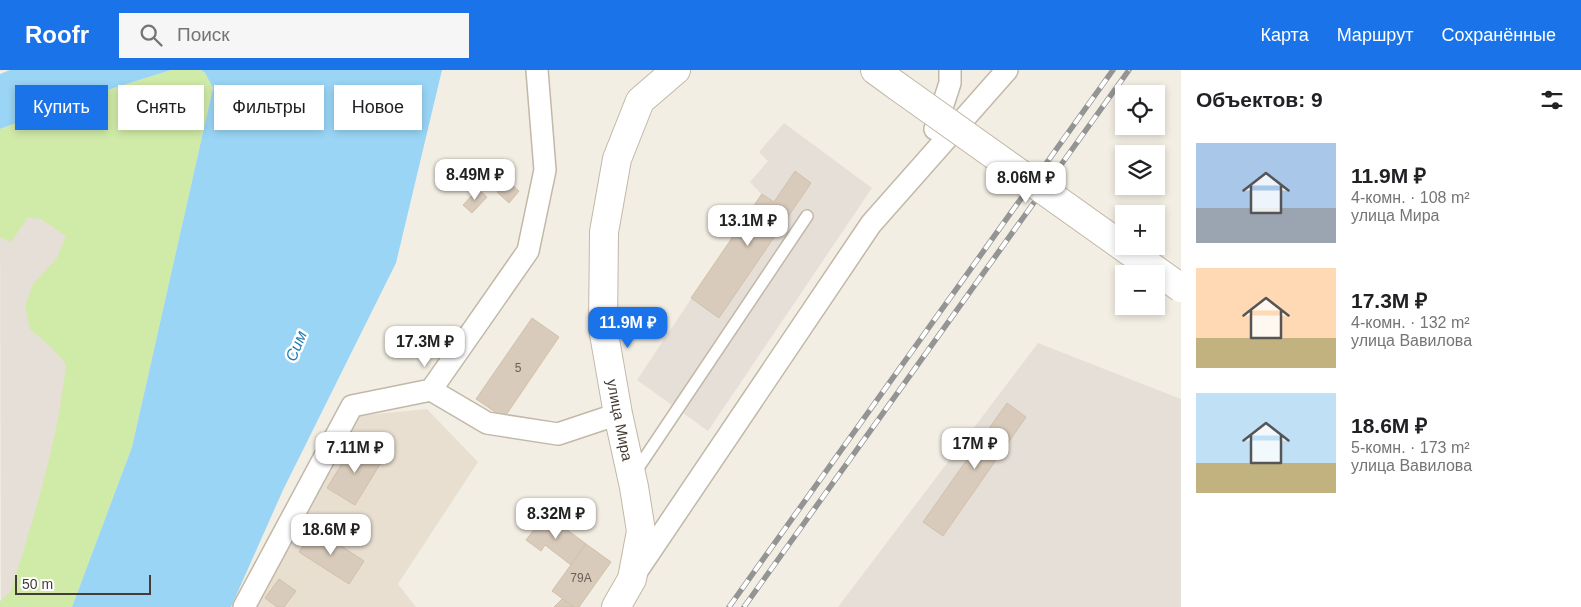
<!DOCTYPE html>
<html lang="ru">
<meta charset="utf-8">
<style>
body{margin:0;font-family:Helvetica,sans-serif;background:#f6f6f6;color:#202124;height:100vh;display:flex;flex-direction:column;font-size:19px;white-space:nowrap}
*{box-sizing:border-box;margin:0}
p{font-size:16px;color:#757577}
.icon{flex:none;width:28px;height:28px;fill:none;stroke:currentColor;stroke-width:2;stroke-linecap:round;stroke-linejoin:round}
.map{position:relative;flex:1;overflow:hidden}
.side{display:flex;flex-direction:column;background:#fff;width:400px}
.side>*{flex:none}
.guide{position:absolute;left:15px;top:15px;width:475px;height:45px;display:flex;gap:10px}
.tools{position:absolute;left:1115px;top:15px;display:grid;gap:10px}
.tools a{display:grid;place-items:center;width:50px;height:50px;border-radius:0px;background:#fff;box-shadow:0 2px 8px #0003;font-size:25px}
.scale{position:absolute;left:15px;bottom:12px;width:136px;box-sizing:border-box;padding-left:5px;border:2px solid #453d33;border-top:0;font-size:14px;line-height:18px;white-space:nowrap;color:#453d33;-webkit-text-stroke:4px #fff;paint-order:stroke}
.price{position:absolute;translate:-50% -42px;padding:0 11px;border-radius:10px;background:#fff;color:#222;font-size:16px;line-height:32px;filter:drop-shadow(0 1px 2px #0008)}
.price::after{content:'';position:absolute;left:50%;top:30px;width:15px;height:11px;margin-left:-8px;background:inherit;clip-path:polygon(0 0,100% 0,50% 100%)}
.price.active{background:#1a73e8;color:#fff}
ul{padding:0;list-style:none}
li{display:flex;align-items:center;gap:15px;height:125px;padding:0 15px}
li span{display:grid;place-items:center;flex:none;width:140px;height:100px;border-radius:0px;color:#555}
li>.icon{margin-inline-start:auto}
span .icon{width:60px;height:60px;fill:#fffc;stroke-width:1}
li b{font-size:21px}
h2{display:flex;justify-content:space-between;align-items:center;height:60px;padding:0 15px;font-size:21px}
.tag{padding:0 18px;border-radius:0px;background:#fff;box-shadow:0 2px 8px #0003;font-size:18px;line-height:45px}
.tag.active{background:#1a73e8;color:#fff}
header{display:flex;align-items:center;gap:30px;box-sizing:border-box;height:70px;padding:0 25px;background:#1a73e8;color:#fff}
header strong{font-size:24px}
nav{display:flex;gap:28px;margin-inline-start:auto;font-size:18px}
.search{width:350px;height:45px;background:#f6f6f6;display:flex;align-items:center;gap:12px;box-sizing:border-box;padding:0 18px;border-radius:0px;color:#757577;font-size:19px}
main{display:flex;flex:1;min-height:0}
.map>svg:first-child{display:block}
.residential{fill:#e8dfd1}
.industrial{fill:#e5dfd8}
.green{fill:#d0eba8}
.water{fill:#9ad5f6}
.building{fill:#d9cbbb;stroke:#d1c0aa}
.lines{fill:none;stroke-linecap:round;stroke-linejoin:round}
.service-casing{stroke:#c2b8a8;stroke-width:14}
.minor-casing{stroke:#c2b8a8;stroke-width:24}
.tertiary-casing{stroke:#c2b8a8;stroke-width:30}
.service{stroke:#fff;stroke-width:11}
.minor{stroke:#fff;stroke-width:21}
.tertiary{stroke:#fff;stroke-width:28}
.rail-casing{stroke:#949494;stroke-width:5.5}
.rail{stroke:#fff;stroke-width:4;stroke-dasharray:11;stroke-linecap:butt}
.tertiary-bridge-casing{stroke:#c2b8a8;stroke-width:30;stroke-linecap:butt}
.tertiary-bridge{stroke:#fff;stroke-width:28}
.labels{text-anchor:middle;dominant-baseline:central;stroke-width:5;stroke-linejoin:round;paint-order:stroke}
.number-label{font-size:12px;fill:#6a6055}
.street-label{font-size:15px;fill:#453d33;stroke:#fff}
.water-label{font-size:16px;font-style:italic;fill:#237cb1;stroke:#fff}
</style>
<header>
<strong>Roofr</strong>
<div class="search"><svg class="icon" aria-label="search" viewBox="0 0 24 24"><circle cx="10" cy="10" r="6"/><path d="M15 15l6 6"/></svg>Поиск</div>
<nav><a>Карта</a><a>Маршрут</a><a>Сохранённые</a></nav>
</header>
<main>
<div class="map">
<svg width="1181" height="537" viewBox="0 0 1181 537">
<rect width="100%" height="100%" fill="#f3eee3"/>
<!-- residential -->
<polygon class="residential" points="427,339 478,392 398,514 416,537 252,537 355,346"/>
<!-- industrial -->
<g class="industrial">
<polygon points="784,53 872,118 708,361 637,310 761,124 750,112 768,91 759,82"/>
<polygon points="0,133 45,137 77,170 72,322 9,530 1,537"/>
<polygon points="1038,273 1181,329 1181,537 838,537"/>
</g>
<!-- green -->
<path class="green" d="M171,0H201L205,3L213,18L132,377L72,537H0V531L11,521C34,446 58,372 66,294L51,277L30,259L25,236L33,214L57,188L66,166L41,149L28,147L11,172L0,167V59L82,28Z"/>
<!-- water -->
<g class="water">
<polygon points="10,0 171,0 82,28 0,59 0,4"/>
<polygon points="201,0 442,0 396,193 283,420 231,537 72,537 132,377 213,18 205,3"/>
</g>
<!-- building -->
<g class="building">
<polygon points="795,101 811,113 719,248 691,228 762,124 774,132"/>
<polygon points="507,111 519,121 509,133 497,122"/>
<polygon points="478,119 487,127 472,143 463,135"/>
<polygon points="532,248 559,267 504,348 476,329"/>
<polygon points="1007,333 1026,347 943,466 923,452"/>
<polygon points="354,374 382,391 355,435 327,418"/>
<polygon points="546,444 586,474 571,495 545,475 541,481 526,470"/>
<polygon points="314,458 364,491 349,514 299,482"/>
<polygon points="586,474 611,492 579,537 574,537 552,521"/>
<polygon points="279,509 296,521 284,537 277,537 265,528"/>
<polygon points="562,529 574,537 554,537"/>
</g>
<g class="lines">
<defs>
<polyline id="service" points="634,404 807,146"/>
<g id="minor">
<polyline points="935,59 950,13 950,0"/>
<polyline points="431,320 487,353 558,364 618,344"/>
<polyline points="635,504 871,154 1007,0"/>
<polyline points="244,537 352,336 431,320 528,181 545,100 537,0"/>
</g>
<g id="tertiary">
<polyline points="875,0 897,16"/>
<polyline points="616,537 632,509 641,461 634,417 618,344 603,258 604,162 617,89 640,31 676,0"/>
</g>
</defs>
<!-- service casing -->
<use href="#service" class="service-casing"/>
<!-- minor casing -->
<use href="#minor" class="minor-casing"/>
<!-- tertiary casing -->
<use href="#tertiary" class="tertiary-casing"/>
<!-- service -->
<use href="#service" class="service"/>
<!-- minor -->
<use href="#minor" class="minor"/>
<!-- tertiary -->
<use href="#tertiary" class="tertiary"/>
<defs>
<g id="rail">
<polyline points="729,537 1113,0"/>
<polyline points="744,537 1129,0"/>
</g>
</defs>
<!-- rail casing -->
<use href="#rail" class="rail-casing"/>
<!-- rail -->
<use href="#rail" class="rail"/>
<defs>
<polyline id="tertiary-bridge" points="897,16 1181,218"/>
</defs>
<!-- tertiary-bridge casing -->
<use href="#tertiary-bridge" class="tertiary-bridge-casing"/>
<!-- tertiary-bridge -->
<use href="#tertiary-bridge" class="tertiary-bridge"/>
</g>
<g class="labels">
<!-- number labels -->
<g class="number-label">
<text x="518" y="298">5</text>
<text x="581" y="508">79А</text>
</g>
<!-- street labels -->
<g class="street-label">
<text transform="translate(620 350) rotate(79)">улица Мира</text>
</g>
<!-- water labels -->
<g class="water-label">
<text transform="translate(296 276) rotate(-68)">Сим</text>
</g>
</g>
</svg>
<div class="tools">
<a><svg class="icon" aria-label="locate" viewBox="0 0 24 24"><circle cx="12" cy="12" r="6"/><path d="M12 2v4M12 18v4M2 12h4M18 12h4"/></svg></a>
<a><svg class="icon" aria-label="layers" viewBox="0 0 24 24"><path d="M12 4l9 5-9 5-9-5zM3 14l9 5 9-5"/></svg></a>
<a>+</a>
<a>−</a>
</div>
<div class="scale">50 m</div>
<b class="price" style="left:475px;top:131px">8.49M ₽</b>
<b class="price" style="left:1026px;top:134px">8.06M ₽</b>
<b class="price" style="left:748px;top:177px">13.1M ₽</b>
<b class="price active" style="left:628px;top:279px">11.9M ₽</b>
<b class="price" style="left:425px;top:298px">17.3M ₽</b>
<b class="price" style="left:975px;top:400px">17M ₽</b>
<b class="price" style="left:355px;top:404px">7.11M ₽</b>
<b class="price" style="left:556px;top:470px">8.32M ₽</b>
<b class="price" style="left:331px;top:486px">18.6M ₽</b>
<div class="guide">
<a class="tag active">Купить</a>
<a class="tag">Снять</a>
<a class="tag">Фильтры</a>
<a class="tag">Новое</a>
</div>
</div>
<section class="side">
<h2>Объектов: 9<svg class="icon" aria-label="filters" viewBox="0 0 24 24"><path d="M4 7h16M4 17h16"/><circle cx="9" cy="7" r="2"/><circle cx="15" cy="17" r="2"/></svg></h2>
<ul>
<li><span style="background:linear-gradient(#a9c7e8 65%,#9aa5b1 0)"><svg class="icon" aria-label="home" viewBox="0 0 24 24"><path d="M3 11l9-7 9 7M6 9v11h12V9"/></svg></span><div><b>11.9M ₽</b><p>4-комн. · 108 m²</p><p>улица Мира</p></div></li>
<li><span style="background:linear-gradient(#ffd9b3 70%,#c2b280 0)"><svg class="icon" aria-label="home" viewBox="0 0 24 24"><path d="M3 11l9-7 9 7M6 9v11h12V9"/></svg></span><div><b>17.3M ₽</b><p>4-комн. · 132 m²</p><p>улица Вавилова</p></div></li>
<li><span style="background:linear-gradient(#bfe0f5 70%,#c2b280 0)"><svg class="icon" aria-label="home" viewBox="0 0 24 24"><path d="M3 11l9-7 9 7M6 9v11h12V9"/></svg></span><div><b>18.6M ₽</b><p>5-комн. · 173 m²</p><p>улица Вавилова</p></div></li>
</ul>
</section>
</main>
